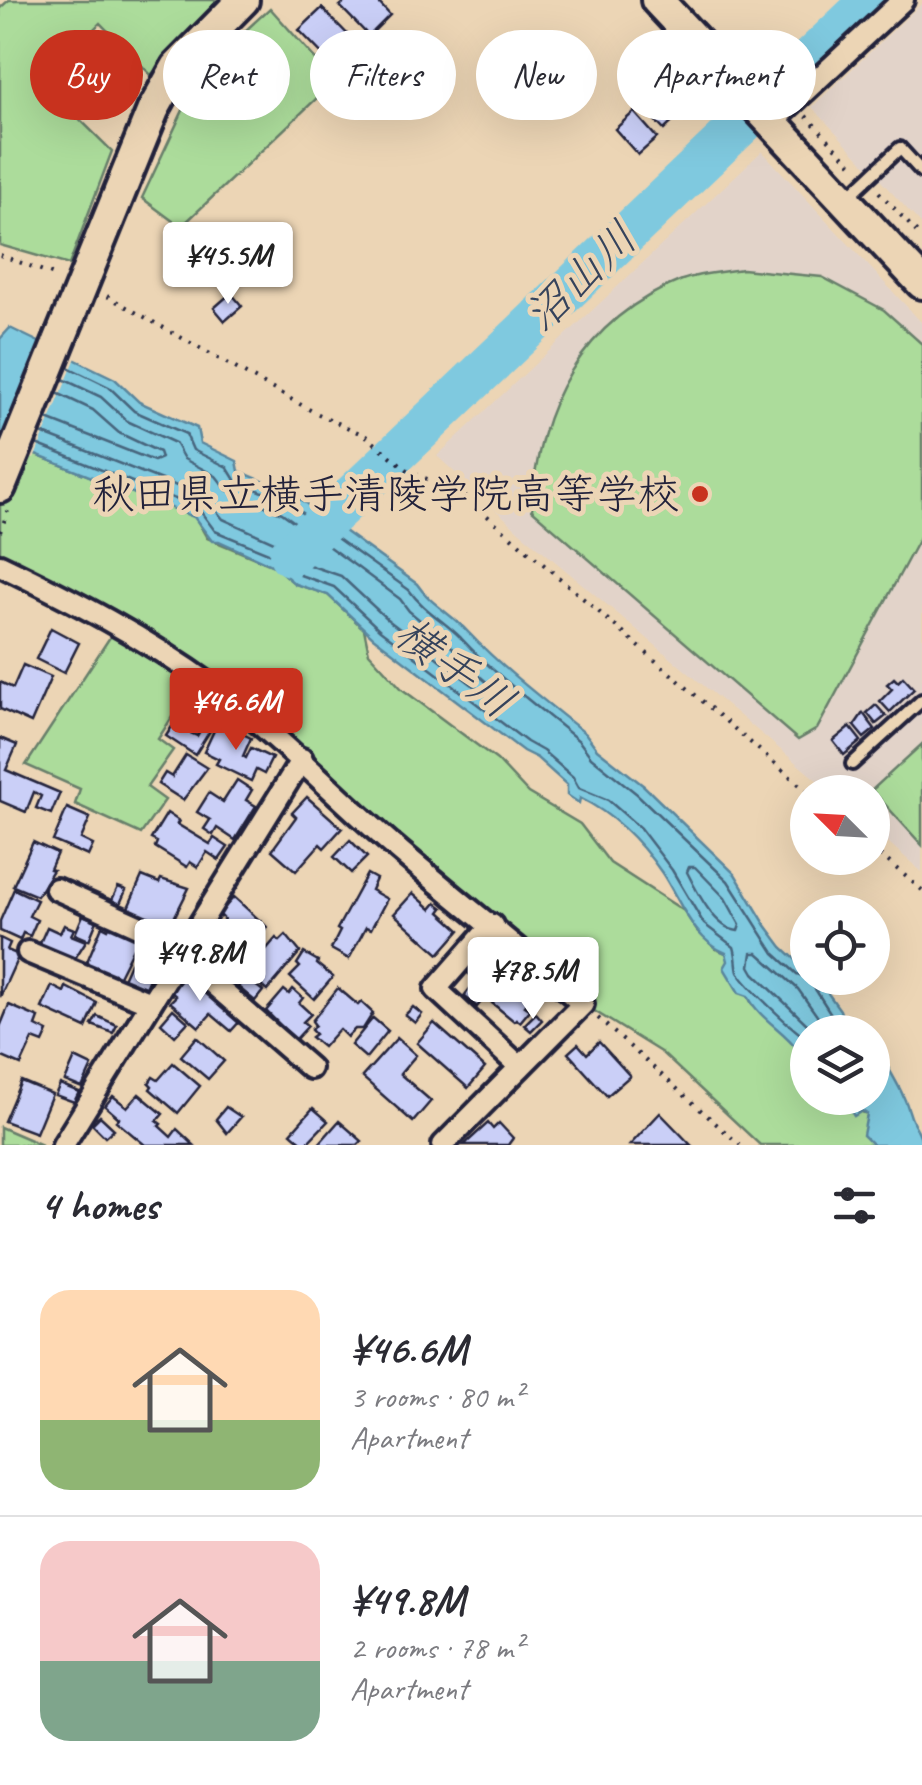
<!DOCTYPE html>
<meta charset="utf-8">
<style>
body{margin:0;font-family:Caveat,"Klee One",sans-serif;background:#f7f7f7;color:#2b2b33;height:100vh;display:flex;flex-direction:column;font-size:38px;white-space:nowrap}
*{box-sizing:border-box;margin:0}
p{font-size:32px;color:#7c7c81}
.icon{flex:none;width:55px;height:55px;fill:none;stroke:currentColor;stroke-width:2;stroke-linecap:round;stroke-linejoin:round}
.map{position:relative;height:1145px;overflow:hidden}
.side{display:flex;flex-direction:column;background:#fff;flex:1}
.side>*{flex:none}
.banner{position:absolute;left:30px;top:30px;width:862px;height:90px;display:flex;gap:20px}
.needle{width:65px;rotate:294deg}
.fabs{position:absolute;left:790px;top:775px;display:grid;gap:20px}
.fabs a{display:grid;place-items:center;width:100px;height:100px;border-radius:50%;background:#fff;box-shadow:0 10px 40px #0002;font-size:50px}
.price{position:absolute;translate:-50% -85px;padding:0 22px;border-radius:10px;background:#fff;color:#222;font-size:32px;line-height:65px;filter:drop-shadow(0 2px 5px #0008)}
.price::after{content:'';position:absolute;left:50%;top:60px;width:30px;height:22px;margin-left:-15px;background:inherit;clip-path:polygon(0 0,100% 0,50% 100%)}
.price.current{background:#c8321e;color:#fff}
ul{padding:0;list-style:none}
li{display:flex;align-items:center;gap:30px;height:250px;padding:0 40px}
li+li{border-top:2px solid #e1e1e2}
li span{display:grid;place-items:center;flex:none;width:280px;height:200px;border-radius:30px;color:#555}
li>.icon{margin-inline-start:auto}
span .icon{width:120px;height:120px;fill:#fffc;stroke-width:1}
li b{font-size:42px}
h2{display:flex;justify-content:space-between;align-items:center;height:120px;padding:0 40px;font-size:42px}
.pill{padding:0 35px;border-radius:45px;background:#fff;box-shadow:0 10px 40px #0002;font-size:35px;line-height:90px}
.pill.current{background:#c8321e;color:#fff}
.map>svg:first-child{display:block}
.built{fill:#e2d3c9}
.green{fill:#acdc9b;stroke:#677f6b;stroke-width:2.5}
.water{fill:#7fc9df;stroke:#5a869d;stroke-width:2.5}
.pier{fill:#ecd5b5}
.lines{fill:none;stroke-linecap:round;stroke-linejoin:round}
.shore{stroke:#47657d;stroke-width:2.5}
.river{stroke:#7fc9df;stroke-width:42}
.building{fill:#cacff7;stroke:#22223b;stroke-width:2.5}
.lane-casing{stroke:#22223b;stroke-width:18}
.street-casing{stroke:#22223b;stroke-width:28}
.secondary-casing{stroke:#22223b;stroke-width:38}
.path{stroke:#22223b;stroke-width:4;stroke-dasharray:2.5 8;stroke-linecap:butt}
.lane{stroke:#ecd5b5;stroke-width:10}
.street{stroke:#ecd5b5;stroke-width:20}
.secondary{stroke:#ecd5b5;stroke-width:30}
.poi-dot{fill:#c8321e;stroke:#ecd5b5;stroke-width:4}
.labels{text-anchor:middle;dominant-baseline:central;stroke-width:10;stroke-linejoin:round;paint-order:stroke}
.poi-label{font-size:42px;fill:#22223b;stroke:#ecd5b5;text-anchor:end}
.water-label{font-size:45px;font-style:italic;fill:#35435c;stroke:#ecd5b5}
</style>
<div class="map">
<svg width="922" height="1145" viewBox="0 0 922 1145">
<rect width="100%" height="100%" fill="#ecd5b5"/>
<filter id="ink" filterUnits="userSpaceOnUse"><feTurbulence type="fractalNoise" baseFrequency=".01" numOctaves="2"/><feDisplacementMap in="SourceGraphic" scale="20" xChannelSelector="R" yChannelSelector="G"/><feConvolveMatrix kernelMatrix="1 2 1 2 8 2 1 2 1" color-interpolation-filters="sRGB"/></filter>
<g filter="url(#ink)">
<!-- built -->
<g class="built">
<polygon points="922,3 922,225 812,107"/>
<polygon points="762,151 922,323 922,872 873,829 872,792 831,792 520,532 437,456"/>
</g>
<!-- green -->
<g class="green">
<polygon points="9,0 227,0 151,75 100,23 41,81 112,151 69,265 0,245 0,8"/>
<polygon points="270,8 335,81 181,227 142,198 193,89 218,56"/>
<path d="M742,269L822,277L884,310L922,344V533L817,729L798,740L532,510C536,408 582,319 682,280C700,273 723,272 742,269Z"/>
<polygon points="0,441 195,517 207,538 274,566 295,584 328,595 364,629 369,653 402,689 497,760 528,793 580,824 610,863 684,911 697,931 716,949 726,953 752,1004 785,1032 798,1049 803,1047 807,1052 808,1098 842,1098 844,1105 867,1114 873,1145 760,1145 662,1053 583,1004 211,685 0,565"/>
<polygon points="112,634 192,686 158,739 173,750 147,787 165,800 141,834 75,804 80,789 26,765"/>
<polygon points="922,744 922,845 872,790"/>
<polygon points="0,1127 42,1145 0,1145"/>
</g>
<!-- water -->
<g class="water">
<path d="M10,328L115,379L139,402L197,428L200,443L237,461L239,471L293,494L417,584C430,604 452,614 468,632C504,670 545,701 586,734L597,749L644,786L735,874L765,924L782,947L807,970L808,978H817L840,1010L847,1032H808L807,1052L803,1047L798,1050C784,1030 759,1019 748,996L739,993L724,968L728,961L726,953C693,940 680,900 662,873C640,841 615,815 580,798L579,803L567,795V785L537,758L523,751L373,637L328,595L295,584L274,566L219,541H212L194,517L0,441V339Z"/>
<path d="M873,1059L883,1075L889,1069C898,1085 905,1097 910,1114C913,1126 922,1132 922,1145H873L863,1135L867,1114L862,1111L854,1116L842,1098H872Z"/>
</g>
<!-- pier -->
<polygon class="pier" points="46,340 77,355 34,459 2,447"/>
<g class="lines">
<!-- shore -->
<g class="shore">
<path d="M68,367L109,387L134,411L186,434L193,450L227,467L235,480L288,503L409,590C423,610 444,621 461,638C497,677 538,707 579,741L591,757L637,794L728,881L774,953L797,974L808,978L831,1014L837,1032"/>
<polyline points="47,419 154,461 161,458 159,452 119,433 93,410 57,393"/>
<polyline points="41,433 205,497 223,519 285,547 306,564 341,576 388,620 483,693 490,691 490,685 468,666 451,646 409,611 400,599 357,567 282,513 227,490 216,476 184,459 175,443 127,421 101,397 63,379"/>
<path d="M36,444L198,508L215,531L278,557L300,575L334,587L380,630L527,742L543,751L573,777L579,788L608,800L640,828L672,870L704,924L734,947C737,956 736,964 738,971C741,981 797,1034 808,1039"/>
<path d="M689,867H695L725,898L740,925L738,931C715,929 697,892 687,872Z"/>
<polygon points="752,953 758,953 798,989 820,1020 819,1027 809,1026 754,973 750,966"/>
</g>
<!-- river -->
<polyline class="river" points="290,555 872,0"/>
</g>
<!-- building -->
<g class="building">
<polygon points="347,0 376,0 390,15 369,36 340,6"/>
<polygon points="322,8 354,41 331,63 299,30"/>
<polygon points="89,45 99,55 105,49 121,65 88,97 64,69"/>
<polygon points="658,80 685,110 664,130 636,100"/>
<polygon points="634,112 657,138 638,155 615,129"/>
<polygon points="231,293 242,306 225,321 214,308"/>
<polygon points="51,628 79,643 64,673 36,659"/>
<polygon points="23,665 51,677 31,723 0,709 0,682 13,688"/>
<polygon points="903,677 914,689 890,712 880,701 892,689 887,684 894,678 898,682"/>
<polygon points="200,696 223,710 195,755 166,736 173,725 197,736 206,721 190,711"/>
<polygon points="876,705 886,716 876,724 867,713"/>
<polygon points="863,713 875,729 864,738 854,726"/>
<polygon points="218,722 251,738 243,756 246,758 251,748 272,758 264,774 256,770 251,781 216,764 219,759 204,752"/>
<polygon points="850,727 861,741 844,755 833,741"/>
<polygon points="0,738 17,745 6,770 60,793 51,814 36,808 41,796 34,792 26,812 0,801"/>
<polygon points="186,755 207,768 183,800 158,784 165,773 172,777"/>
<polygon points="237,780 252,790 246,800 256,806 235,840 217,828 213,835 204,829 210,820 197,812 209,793 223,802"/>
<polygon points="307,797 342,828 324,848 320,844 296,871 272,850 296,817 292,813"/>
<polygon points="67,808 90,818 81,839 93,845 88,856 53,841"/>
<polygon points="167,813 179,821 177,824 210,844 214,838 228,847 219,860 207,852 198,867 190,862 187,867 155,847 157,842 151,839"/>
<polygon points="350,840 367,857 351,873 334,857"/>
<polygon points="33,842 57,853 50,869 53,870 37,896 13,886"/>
<polygon points="367,874 376,879 371,890 387,899 371,929 366,927 349,959 331,949 340,931 337,929"/>
<polygon points="142,876 159,883 161,879 189,888 171,924 127,910"/>
<polygon points="118,887 126,890 119,906 111,902"/>
<polygon points="14,889 37,900 29,916 37,920 30,936 23,933 20,940 0,931 0,921"/>
<polygon points="413,893 431,909 436,903 443,908 440,912 460,930 439,954 394,914"/>
<polygon points="234,897 267,927 249,948 221,923 224,919 219,914"/>
<polygon points="83,915 97,921 89,940 75,934"/>
<polygon points="64,925 74,929 71,935 86,941 74,960 39,945 47,927 60,933"/>
<polygon points="110,925 138,937 137,940 142,942 138,951 133,948 118,978 86,964 102,926 108,929"/>
<polygon points="210,935 237,959 222,976 195,952"/>
<polygon points="286,935 300,952 267,991 246,973 276,938 280,941"/>
<polygon points="0,938 10,943 7,950 19,955 0,997"/>
<polygon points="491,945 515,966 495,990 477,974 473,978 467,972"/>
<polygon points="304,953 318,961 317,964 333,977 314,999 290,977 300,967 297,964"/>
<polygon points="130,963 152,972 144,990 122,981"/>
<polygon points="520,969 540,986 524,1006 530,1010 520,1022 516,1019 514,1021 492,1003"/>
<polygon points="187,973 240,1021 231,1031 211,1014 199,1027 170,1002 176,996 171,992"/>
<polygon points="245,977 263,991 255,1001 238,987"/>
<polygon points="52,986 64,992 66,987 97,1003 86,1028 42,1008"/>
<polygon points="472,986 485,997 477,1007 464,996"/>
<polygon points="338,988 358,1005 361,1002 373,1013 363,1029 355,1029 347,1037 339,1029 323,1047 311,1037 315,1034 311,1030 315,1025 312,1021"/>
<polygon points="293,989 303,998 299,1003 311,1014 303,1022 308,1026 295,1040 266,1011 284,990 289,994"/>
<polygon points="9,1005 39,1018 36,1026 48,1032 43,1043 33,1039 21,1065 0,1056 0,1027"/>
<polygon points="413,1007 422,1014 415,1023 405,1015"/>
<polygon points="173,1009 188,1022 175,1036 161,1023"/>
<polygon points="536,1013 542,1020 531,1031 524,1025"/>
<polygon points="97,1016 117,1025 113,1033 92,1025"/>
<polygon points="373,1018 388,1031 366,1058 351,1045"/>
<polygon points="434,1023 485,1068 468,1088 417,1043"/>
<polygon points="197,1037 224,1061 208,1079 181,1056"/>
<polygon points="397,1038 416,1055 400,1074 431,1101 413,1122 362,1077"/>
<polygon points="599,1042 630,1076 607,1096 568,1053 578,1044 587,1054"/>
<polygon points="75,1058 92,1066 82,1088 65,1081"/>
<polygon points="173,1063 200,1086 178,1113 150,1089 152,1086 149,1083 153,1077 158,1080"/>
<polygon points="21,1081 52,1094 36,1133 4,1121"/>
<polygon points="60,1084 79,1092 74,1102 55,1095"/>
<polygon points="139,1094 163,1114 157,1121 161,1124 159,1126 171,1137 177,1129 194,1145 145,1145 116,1121 119,1118 105,1106 113,1096 127,1107"/>
<polygon points="226,1107 241,1117 227,1133 216,1119"/>
<polygon points="313,1108 328,1121 305,1145 291,1133"/>
<polygon points="660,1113 691,1145 630,1145"/>
<polygon points="100,1116 114,1129 105,1137 92,1124"/>
<polygon points="339,1121 362,1141 358,1145 318,1145"/>
<polygon points="488,1123 493,1129 499,1123 513,1138 508,1145 464,1145"/>
</g>
<g class="lines">
<defs>
<g id="lane">
<polyline points="846,199 900,148 922,172"/>
<polyline points="852,764 922,700"/>
</g>
<g id="street">
<polyline points="773,121 903,0"/>
<path d="M0,565C73,600 146,638 212,686C278,734 333,794 395,847C457,900 521,950 583,1004L443,1145"/>
<polyline points="56,889 185,947"/>
<polyline points="492,925 436,989 520,1067"/>
<polyline points="28,952 150,1003"/>
<polyline points="180,955 310,1068"/>
<polyline points="63,1145 302,759"/>
</g>
<g id="secondary">
<polyline points="657,0 922,283"/>
<polyline points="0,487 153,110 177,67 243,0"/>
</g>
</defs>
<!-- lane casing -->
<use href="#lane" class="lane-casing"/>
<!-- street casing -->
<use href="#street" class="street-casing"/>
<!-- secondary casing -->
<use href="#secondary" class="secondary-casing"/>
<!-- path -->
<g class="path">
<polyline points="806,116 855,167"/>
<polyline points="879,192 922,238"/>
<polyline points="0,255 57,276"/>
<polyline points="107,296 312,411 366,436 409,471 463,495 808,792"/>
<polyline points="0,532 8,511"/>
<polyline points="872,848 922,890"/>
<polyline points="598,1018 740,1145"/>
</g>
<!-- lane -->
<use href="#lane" class="lane"/>
<!-- street -->
<use href="#street" class="street"/>
<!-- secondary -->
<use href="#secondary" class="secondary"/>
</g>
</g>
<!-- markers -->
<circle class="poi-dot" cx="700" cy="494" r="10"/>
<g class="labels">
<!-- poi labels -->
<g class="poi-label">
<text x="680" y="494">秋田県立横手清陵学院高等学校</text>
</g>
<!-- water labels -->
<g class="water-label">
<text transform="translate(581 277) rotate(-44)">沼山川</text>
<text transform="translate(455 668) rotate(37)">横手川</text>
</g>
</g>
</svg>
<div class="fabs">
<a><svg class="needle" viewBox="-14 -14 28 28"><path d="M0-13l5 13h-10z" fill="#e53935"/><path d="M0 13l5-13h-10z" fill="#7c7c81"/></svg></a>
<a><svg class="icon" aria-label="locate" viewBox="0 0 24 24"><circle cx="12" cy="12" r="6"/><path d="M12 2v4M12 18v4M2 12h4M18 12h4"/></svg></a>
<a><svg class="icon" aria-label="layers" viewBox="0 0 24 24"><path d="M12 4l9 5-9 5-9-5zM3 14l9 5 9-5"/></svg></a>
</div>
<b class="price" style="left:228px;top:307px">¥45.5M</b>
<b class="price current" style="left:236px;top:753px">¥46.6M</b>
<b class="price" style="left:200px;top:1004px">¥49.8M</b>
<b class="price" style="left:533px;top:1022px">¥78.5M</b>
<div class="banner">
<a class="pill current">Buy</a>
<a class="pill">Rent</a>
<a class="pill">Filters</a>
<a class="pill">New</a>
<a class="pill">Apartment</a>
</div>
</div>
<section class="side">
<h2>4 homes<svg class="icon" aria-label="filters" viewBox="0 0 24 24"><path d="M4 7h16M4 17h16"/><circle cx="9" cy="7" r="2"/><circle cx="15" cy="17" r="2"/></svg></h2>
<ul>
<li><span style="background:linear-gradient(#ffd9b3 65%,#8fb573 0)"><svg class="icon" aria-label="home" viewBox="0 0 24 24"><path d="M3 11l9-7 9 7M6 9v11h12V9"/></svg></span><div><b>¥46.6M</b><p>3 rooms · 80 m²</p><p>Apartment</p></div></li>
<li><span style="background:linear-gradient(#f6c9c9 60%,#7fa58c 0)"><svg class="icon" aria-label="home" viewBox="0 0 24 24"><path d="M3 11l9-7 9 7M6 9v11h12V9"/></svg></span><div><b>¥49.8M</b><p>2 rooms · 78 m²</p><p>Apartment</p></div></li>
</ul>
</section>
